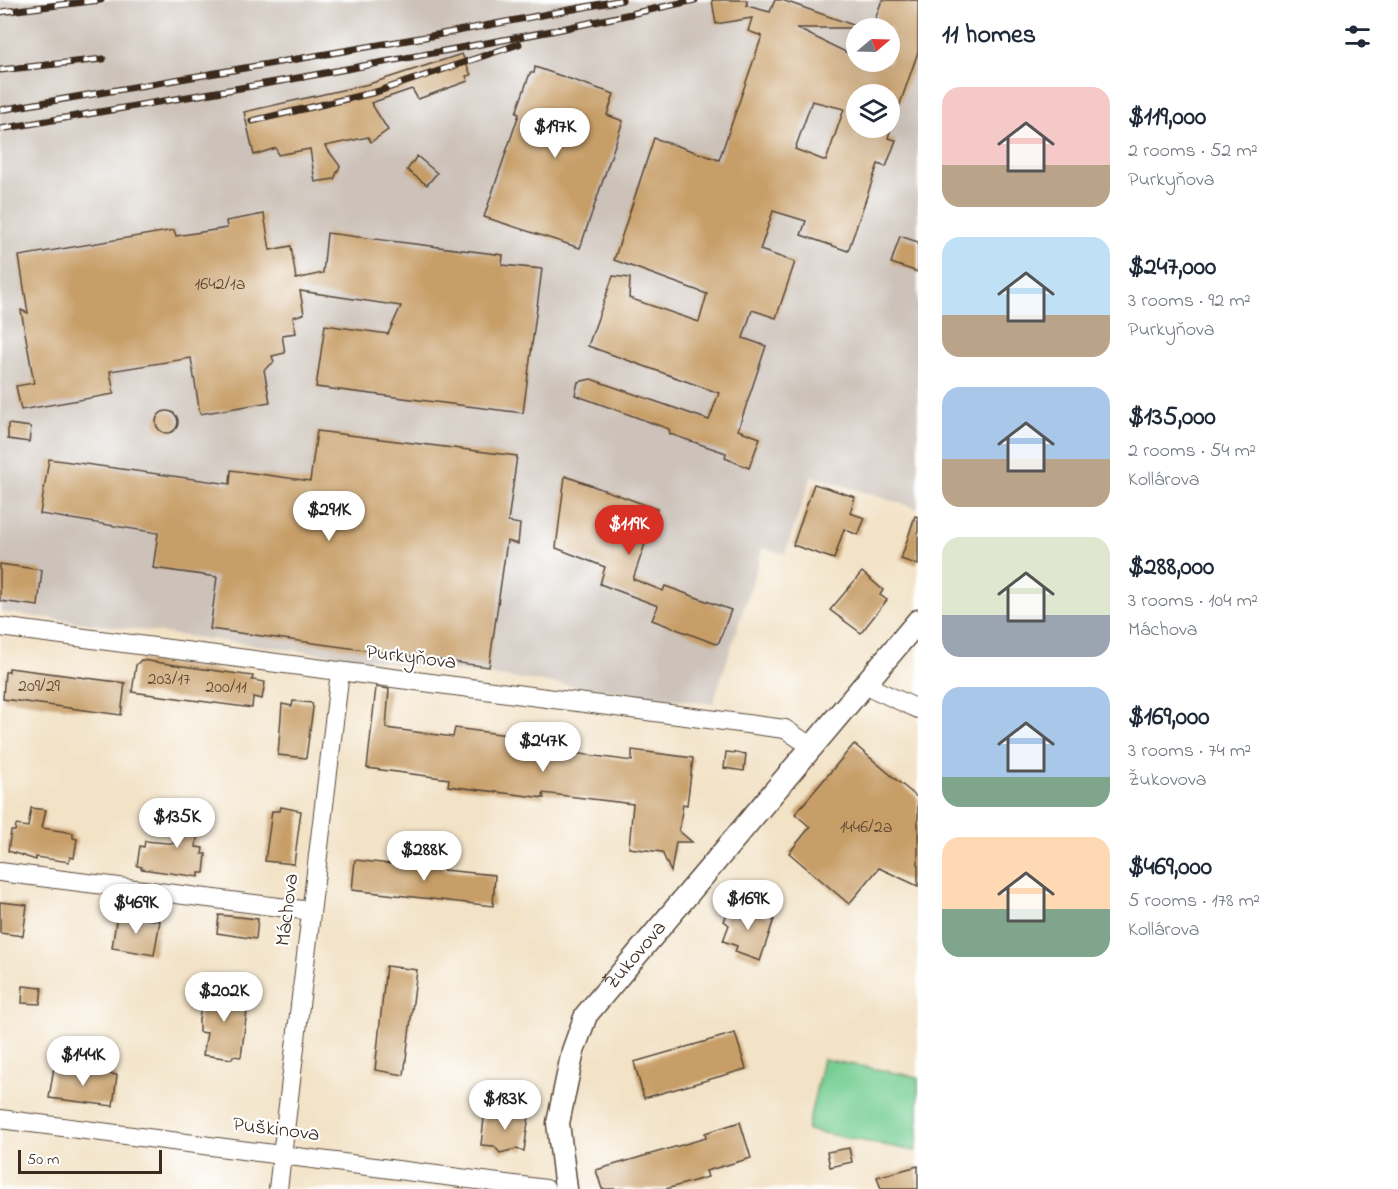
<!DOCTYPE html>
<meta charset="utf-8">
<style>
body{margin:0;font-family:"Indie Flower",sans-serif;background:#f2f2f3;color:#1f2937;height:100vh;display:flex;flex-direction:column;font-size:22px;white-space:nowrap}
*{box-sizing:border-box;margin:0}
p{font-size:20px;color:#747a83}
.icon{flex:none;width:33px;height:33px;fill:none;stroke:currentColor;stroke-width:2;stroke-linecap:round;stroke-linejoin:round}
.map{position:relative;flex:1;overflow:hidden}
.panel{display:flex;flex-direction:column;background:#fff;width:480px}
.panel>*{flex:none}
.needle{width:39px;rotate:71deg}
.controls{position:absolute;left:846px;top:18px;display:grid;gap:12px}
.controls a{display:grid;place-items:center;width:54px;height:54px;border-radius:50%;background:#fff;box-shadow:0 6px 24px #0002;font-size:30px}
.scale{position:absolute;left:18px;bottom:15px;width:144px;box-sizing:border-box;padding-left:6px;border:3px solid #3b2a1e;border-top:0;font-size:16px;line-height:21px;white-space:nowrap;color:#3b2a1e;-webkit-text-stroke:4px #fff;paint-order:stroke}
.price{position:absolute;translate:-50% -51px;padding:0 14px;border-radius:21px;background:#fff;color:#222;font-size:20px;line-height:39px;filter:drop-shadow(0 2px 3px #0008)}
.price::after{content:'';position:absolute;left:50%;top:36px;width:18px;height:14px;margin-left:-9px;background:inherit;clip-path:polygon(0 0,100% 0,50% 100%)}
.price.selected{background:#d93025;color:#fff}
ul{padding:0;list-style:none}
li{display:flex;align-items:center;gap:18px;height:150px;padding:0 24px}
li span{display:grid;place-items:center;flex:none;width:168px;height:120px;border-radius:18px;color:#555}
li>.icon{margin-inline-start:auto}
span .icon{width:72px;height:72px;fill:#fffc;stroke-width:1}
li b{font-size:26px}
h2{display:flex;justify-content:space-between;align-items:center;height:72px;padding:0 24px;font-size:26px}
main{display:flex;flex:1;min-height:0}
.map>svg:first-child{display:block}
.industrial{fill:#ccc2b9;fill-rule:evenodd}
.green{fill:#78cf94;stroke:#5a7c59;stroke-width:1.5}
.building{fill:#c79e68;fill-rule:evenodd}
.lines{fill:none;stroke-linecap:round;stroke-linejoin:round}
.minor-casing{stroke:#564637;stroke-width:20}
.tertiary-casing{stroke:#564637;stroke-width:25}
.minor{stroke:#fff;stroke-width:18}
.tertiary{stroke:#fff;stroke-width:22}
.rail-casing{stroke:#3b2a1e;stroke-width:7}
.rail{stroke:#fff;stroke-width:4.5;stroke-dasharray:14;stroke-linecap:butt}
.labels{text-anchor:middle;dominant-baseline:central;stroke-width:4.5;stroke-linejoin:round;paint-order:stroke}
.number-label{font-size:18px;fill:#5e4730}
.street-label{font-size:21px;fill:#3b2a1e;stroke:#fff}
</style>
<main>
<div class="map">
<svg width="918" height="1189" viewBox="0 0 918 1189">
<rect width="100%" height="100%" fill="#fff"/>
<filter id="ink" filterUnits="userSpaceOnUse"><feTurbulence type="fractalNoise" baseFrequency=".0167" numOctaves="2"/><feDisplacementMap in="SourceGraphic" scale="12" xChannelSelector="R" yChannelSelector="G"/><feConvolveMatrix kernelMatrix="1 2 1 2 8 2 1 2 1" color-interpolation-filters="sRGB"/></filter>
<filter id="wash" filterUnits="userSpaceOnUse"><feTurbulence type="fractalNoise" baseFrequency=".008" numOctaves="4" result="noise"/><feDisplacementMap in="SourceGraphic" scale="24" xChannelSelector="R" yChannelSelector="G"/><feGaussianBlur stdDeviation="1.35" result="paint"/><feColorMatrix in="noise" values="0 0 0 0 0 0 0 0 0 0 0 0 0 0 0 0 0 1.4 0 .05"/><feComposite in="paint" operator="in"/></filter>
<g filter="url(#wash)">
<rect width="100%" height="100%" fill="#f2e2c6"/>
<!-- industrial -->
<path class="industrial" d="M0,0H918V509L812,476L785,554L763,548L713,704L0,612ZM856,28H890V62H856ZM856,94H890V128H856Z"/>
<!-- green -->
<polygon class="green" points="823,1059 918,1077 918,1137 915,1151 807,1130"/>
<g id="blocks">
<!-- building -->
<g class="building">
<path d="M712,0H747V6L770,12L775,0H782L856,26V28H796L856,57V62H890V28H872L882,0H918V52L892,127L890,126V94H856V128H891L888,138L896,140L886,167L878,164L848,251L801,235L806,221L773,211L760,250L795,262L776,318L752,310L743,338L766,346L738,430L760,438L749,468L725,458L726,453L670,434L669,429L575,395L578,382L591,379L709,420L719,393L588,346L613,276L630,278L629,298L699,322L707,294L614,260L654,138L719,160L762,36L748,31L752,18L716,24ZM812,101L844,109L826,161L795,149Z"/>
<polygon points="462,54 471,75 466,76 468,81 418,99 412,89 371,103 388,130 371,142 368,137 325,146 340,166 334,179 315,182 310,149 278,155 276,148 254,155 244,112 369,84"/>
<polygon points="535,67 614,94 607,115 623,121 580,248 484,217 519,114 516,113 530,73 534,73"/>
<polygon points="417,156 437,173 427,185 407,170"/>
<polygon points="264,214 270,250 291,246 296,279 323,273 327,233 503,255 502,265 542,269 523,413 316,387 325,325 388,334 401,306 300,291 304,314 293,317 296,333 282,335 285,353 272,356 274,362 264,370 270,402 200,414 191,358 110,371 114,394 21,410 16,386 34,383 21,310 28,313 19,256 174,230 176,236 227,228 226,221"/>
<polygon points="900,236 918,242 918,272 891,263"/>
<circle cx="167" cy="422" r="11"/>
<polygon points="8,424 31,427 29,442 8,439"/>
<polygon points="317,431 517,456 508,522 520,524 518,544 507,541 489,667 210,629 217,577 153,568 158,533 40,514 49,459 230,484 231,470 310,481"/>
<polygon points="565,476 657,509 633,579 663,591 665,586 731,610 719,642 716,644 652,620 658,606 600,584 605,567 556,548"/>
<polygon points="814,484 855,497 850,513 865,518 858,535 844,529 834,559 793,545"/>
<polygon points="915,516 918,517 918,565 901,559"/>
<polygon points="0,564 42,570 38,606 0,601"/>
<polygon points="862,572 883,590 880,595 887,600 861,633 830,610"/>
<polygon points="141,660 253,676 252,680 265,682 262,699 253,697 252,708 132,692 136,665"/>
<polygon points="9,668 125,683 121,715 3,699 5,672 9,672"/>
<polygon points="376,687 389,689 386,728 453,737 455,728 552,741 551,750 632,761 632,750 693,758 687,805 683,804 679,831 692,842 676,842 671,872 662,852 629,848 633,804 543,793 544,798 513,794 448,786 449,779 367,768"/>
<polygon points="293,701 312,703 313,708 306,758 278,755 282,704 292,706"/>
<polygon points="854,744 918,798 918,886 879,868 849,904 789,853 810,827 795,814"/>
<polygon points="726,752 746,754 744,771 724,768"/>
<polygon points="182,803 201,805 196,847 203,848 202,854 206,854 204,873 199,873 199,877 141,869 142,867 137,866 140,846 144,847 145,841 178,844"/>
<polygon points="281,807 301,811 294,864 265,861 272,811 280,811"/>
<polygon points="31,808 46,810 42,828 73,833 73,838 77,839 74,858 70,857 69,862 36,857 36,860 8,851 11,831 15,831 16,825 28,827"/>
<polygon points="408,858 443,862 443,870 495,875 493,906 352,890 355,860 408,866"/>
<polygon points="0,902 27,905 23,936 0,933"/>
<polygon points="731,904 774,919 760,961 735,952 737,946 723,941 729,925 724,921"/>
<polygon points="117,915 160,921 154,955 112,948"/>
<polygon points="219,915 258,919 256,939 217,933"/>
<polygon points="386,966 417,970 404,1075 375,1070"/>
<polygon points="23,986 42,988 40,1004 22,1003"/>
<polygon points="212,986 242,991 241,994 249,995 241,1057 233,1056 232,1059 203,1055 207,1033 199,1032 199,1020 201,1007 210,1002"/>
<polygon points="735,1033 746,1069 644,1098 634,1062"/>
<polygon points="54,1067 117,1075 113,1106 49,1098"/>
<polygon points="485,1110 529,1115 524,1151 516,1149 500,1153 494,1146 481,1145"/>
<polygon points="740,1122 751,1158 706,1171 708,1177 666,1189 602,1189 596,1170 706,1138 705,1133"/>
<polygon points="849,1148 852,1162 830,1167 827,1152"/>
<polygon points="918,1166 918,1189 881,1189 877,1177"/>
</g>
</g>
</g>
<g filter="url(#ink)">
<use href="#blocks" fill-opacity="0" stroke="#564637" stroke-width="1.5"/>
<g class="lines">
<defs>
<g id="minor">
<polyline points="0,627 785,729 812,747"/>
<polyline points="865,685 918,709"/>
<polyline points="0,872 311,911"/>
<polyline points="0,1119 546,1189"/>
<polyline points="278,1189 340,672"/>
</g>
<g id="tertiary">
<path id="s1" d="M566,1189L558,1123L573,1051L586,1015L918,621"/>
</g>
</defs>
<!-- minor casing -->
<use href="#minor" class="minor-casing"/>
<!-- tertiary casing -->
<use href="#tertiary" class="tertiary-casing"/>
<!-- minor -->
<use href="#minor" class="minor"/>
<!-- tertiary -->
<use href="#tertiary" class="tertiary"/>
<defs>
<g id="rail">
<polyline points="0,12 101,0"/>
<polyline points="0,70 103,59"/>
<polyline points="0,110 431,36 622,0"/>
<polyline points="252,121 376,92 519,44"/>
<polyline points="0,129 287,80 557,30 695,0"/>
</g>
</defs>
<!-- rail casing -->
<use href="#rail" class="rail-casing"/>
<!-- rail -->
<use href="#rail" class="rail"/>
</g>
</g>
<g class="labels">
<!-- number labels -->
<g class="number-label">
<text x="220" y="285">1642/1a</text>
<text x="169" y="680">203/17</text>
<text x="39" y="687">209/29</text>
<text x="226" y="688">200/11</text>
<text x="866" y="828">1446/2a</text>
</g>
<!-- street labels -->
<g class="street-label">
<text transform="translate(411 658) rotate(7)">Purkyňova</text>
<text transform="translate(288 910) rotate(-83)">Máchova</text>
<text stroke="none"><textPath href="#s1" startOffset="256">Žukovova</textPath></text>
<text transform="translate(276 1130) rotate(7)">Puškinova</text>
</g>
</g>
</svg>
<div class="controls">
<a><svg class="needle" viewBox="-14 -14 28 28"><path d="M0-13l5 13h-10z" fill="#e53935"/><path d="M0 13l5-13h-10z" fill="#747a83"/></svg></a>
<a><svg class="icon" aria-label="layers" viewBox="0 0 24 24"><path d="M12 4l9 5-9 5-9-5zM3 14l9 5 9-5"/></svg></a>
</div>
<div class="scale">50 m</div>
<b class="price" style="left:555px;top:159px">$197K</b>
<b class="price" style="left:329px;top:542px">$291K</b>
<b class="price selected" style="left:629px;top:556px">$119K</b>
<b class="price" style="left:543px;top:773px">$247K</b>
<b class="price" style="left:177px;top:849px">$135K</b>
<b class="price" style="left:424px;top:882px">$288K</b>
<b class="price" style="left:748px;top:931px">$169K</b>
<b class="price" style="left:136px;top:935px">$469K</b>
<b class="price" style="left:224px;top:1023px">$202K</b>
<b class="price" style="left:83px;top:1087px">$144K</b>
<b class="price" style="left:505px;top:1131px">$183K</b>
</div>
<section class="panel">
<h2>11 homes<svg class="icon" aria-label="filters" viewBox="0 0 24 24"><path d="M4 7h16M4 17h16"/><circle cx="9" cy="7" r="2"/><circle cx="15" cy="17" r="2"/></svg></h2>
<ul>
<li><span style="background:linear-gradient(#f6c9c9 65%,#b9a48a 0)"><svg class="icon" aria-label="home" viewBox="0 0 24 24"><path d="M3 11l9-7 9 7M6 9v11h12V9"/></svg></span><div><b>$119,000</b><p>2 rooms · 52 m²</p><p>Purkyňova</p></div></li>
<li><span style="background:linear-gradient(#bfe0f5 65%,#b9a48a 0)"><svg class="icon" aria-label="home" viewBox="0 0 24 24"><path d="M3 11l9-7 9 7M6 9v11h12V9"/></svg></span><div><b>$247,000</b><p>3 rooms · 92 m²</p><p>Purkyňova</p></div></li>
<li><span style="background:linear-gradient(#a9c7e8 60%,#b9a48a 0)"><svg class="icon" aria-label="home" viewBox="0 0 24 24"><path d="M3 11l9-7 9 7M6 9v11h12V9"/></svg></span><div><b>$135,000</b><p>2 rooms · 54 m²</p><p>Kollárova</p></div></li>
<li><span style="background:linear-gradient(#dfe7d0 65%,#9aa5b1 0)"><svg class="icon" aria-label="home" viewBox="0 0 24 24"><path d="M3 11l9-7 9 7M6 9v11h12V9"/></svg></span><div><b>$288,000</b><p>3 rooms · 104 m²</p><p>Máchova</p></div></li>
<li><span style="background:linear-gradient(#a9c7e8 75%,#7fa58c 0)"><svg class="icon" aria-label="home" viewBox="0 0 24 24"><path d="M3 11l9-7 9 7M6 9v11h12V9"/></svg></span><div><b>$169,000</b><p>3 rooms · 74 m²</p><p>Žukovova</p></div></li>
<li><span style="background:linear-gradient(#ffd9b3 60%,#7fa58c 0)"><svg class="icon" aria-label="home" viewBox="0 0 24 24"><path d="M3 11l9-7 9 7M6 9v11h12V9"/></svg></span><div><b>$469,000</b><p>5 rooms · 178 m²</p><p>Kollárova</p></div></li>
</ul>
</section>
</main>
